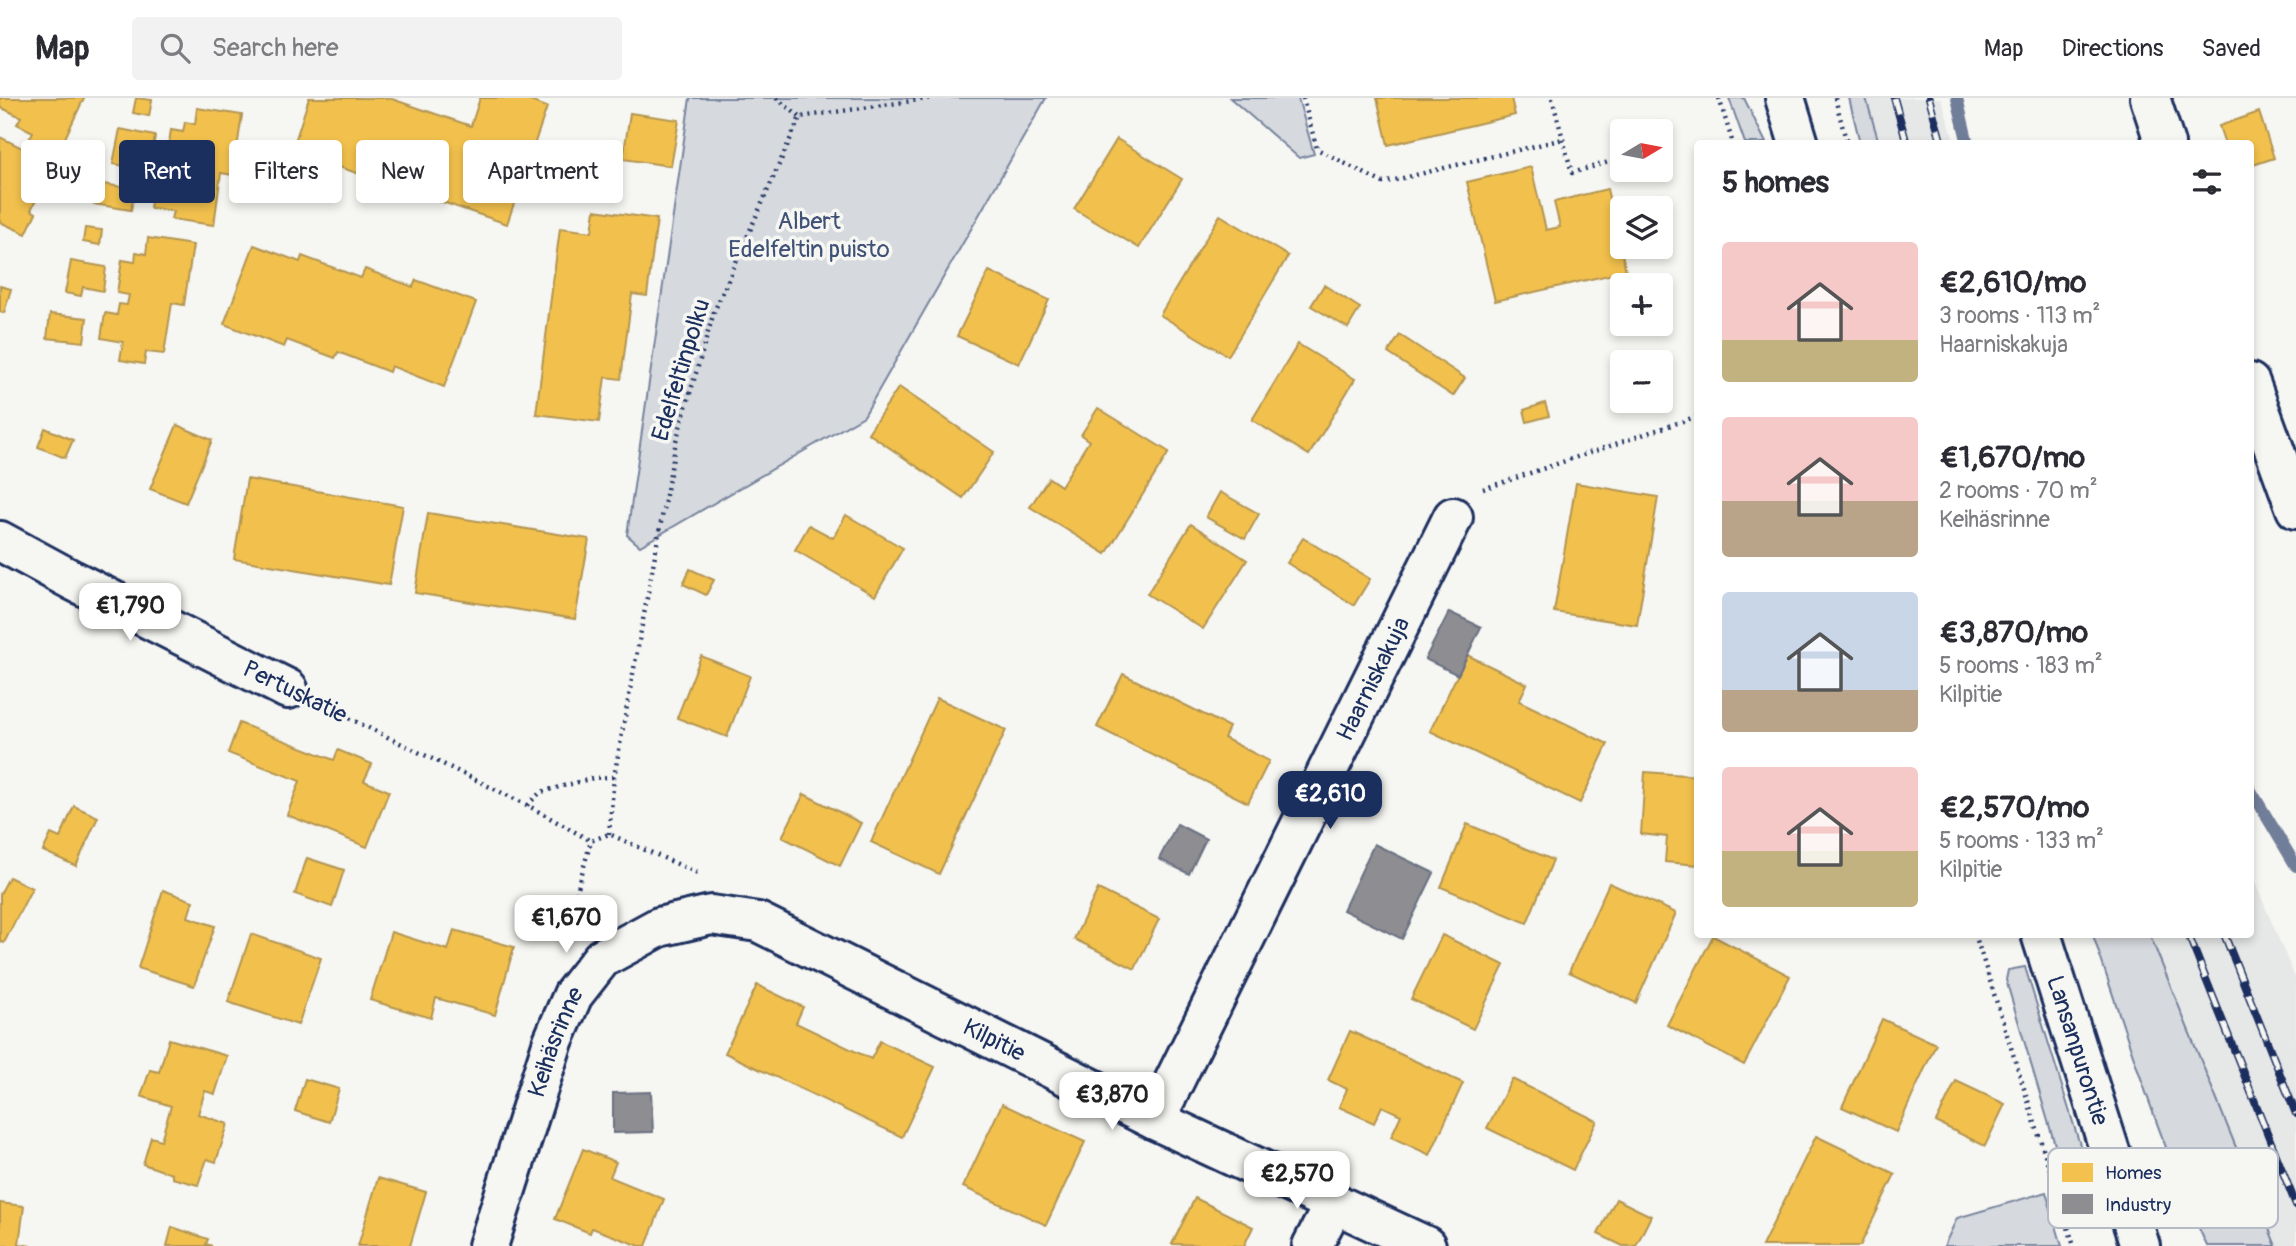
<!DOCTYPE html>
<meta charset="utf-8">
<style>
body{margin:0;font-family:Pangolin,sans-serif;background:#f2f2f3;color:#2b2b33;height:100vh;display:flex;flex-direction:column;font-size:26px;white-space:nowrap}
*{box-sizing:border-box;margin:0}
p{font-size:23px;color:#7c7c81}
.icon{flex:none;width:38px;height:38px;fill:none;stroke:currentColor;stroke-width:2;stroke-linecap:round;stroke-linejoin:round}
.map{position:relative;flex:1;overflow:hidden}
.panel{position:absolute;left:1694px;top:42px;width:560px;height:798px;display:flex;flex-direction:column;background:#fff;border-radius:7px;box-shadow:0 4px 10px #0003}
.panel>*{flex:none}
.hud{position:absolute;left:21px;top:42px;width:665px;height:63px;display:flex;gap:14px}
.needle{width:46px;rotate:80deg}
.buttons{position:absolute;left:1610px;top:21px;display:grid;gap:14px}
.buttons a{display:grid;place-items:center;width:63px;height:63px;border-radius:7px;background:#fff;box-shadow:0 4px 10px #0003;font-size:35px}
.price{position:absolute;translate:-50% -60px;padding:0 16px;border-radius:14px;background:#fff;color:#222;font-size:23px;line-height:46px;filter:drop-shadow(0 2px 4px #0008)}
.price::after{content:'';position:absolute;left:50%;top:42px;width:21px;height:16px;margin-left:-10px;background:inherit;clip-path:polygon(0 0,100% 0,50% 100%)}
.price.on{background:#1b2f5e;color:#fff}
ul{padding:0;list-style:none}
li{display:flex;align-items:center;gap:21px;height:175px;padding:0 28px}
li span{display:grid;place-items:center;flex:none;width:196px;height:140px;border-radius:7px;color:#555}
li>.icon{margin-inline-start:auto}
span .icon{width:84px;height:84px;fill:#fffc;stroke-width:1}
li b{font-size:30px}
h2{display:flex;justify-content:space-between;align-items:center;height:84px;padding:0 28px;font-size:30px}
.chip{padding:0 24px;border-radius:7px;background:#fff;box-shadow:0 4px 10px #0003;font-size:24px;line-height:63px}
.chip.on{background:#1b2f5e;color:#fff}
header{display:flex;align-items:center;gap:42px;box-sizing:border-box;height:98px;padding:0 35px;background:#fff;border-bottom:2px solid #e1e1e2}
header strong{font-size:33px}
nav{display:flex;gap:38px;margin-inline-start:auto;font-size:24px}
.search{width:490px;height:63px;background:#f2f2f3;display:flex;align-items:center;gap:18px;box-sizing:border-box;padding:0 24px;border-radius:7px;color:#7c7c81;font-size:26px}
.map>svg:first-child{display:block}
.built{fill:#e6e7e7}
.green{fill:#d6d9dd;stroke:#78849e;stroke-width:2}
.homes{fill:#f2c14e;stroke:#b29553;stroke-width:2}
.industry{fill:#8d8d92;stroke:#6b7182;stroke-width:2}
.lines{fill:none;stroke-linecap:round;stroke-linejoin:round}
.stream{stroke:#717e99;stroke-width:12}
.minor-casing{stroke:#1b2f5e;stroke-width:44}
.path{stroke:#1b2f5e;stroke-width:4.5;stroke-dasharray:2 5;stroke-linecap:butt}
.minor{stroke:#f6f6f2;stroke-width:38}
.rail-casing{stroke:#1b2f5e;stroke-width:8}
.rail{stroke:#f6f6f2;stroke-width:5;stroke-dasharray:16;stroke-linecap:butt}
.labels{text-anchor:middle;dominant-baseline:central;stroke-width:7;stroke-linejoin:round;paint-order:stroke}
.park-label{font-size:24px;fill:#405177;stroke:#f6f6f2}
.street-label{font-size:24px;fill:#1b2f5e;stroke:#f6f6f2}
.key{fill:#f6f6f2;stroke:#b4bac6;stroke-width:2}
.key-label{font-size:19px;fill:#1b2f5e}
</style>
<header>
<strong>Map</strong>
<div class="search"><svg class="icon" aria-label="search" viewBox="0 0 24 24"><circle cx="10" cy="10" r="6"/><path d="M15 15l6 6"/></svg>Search here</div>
<nav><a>Map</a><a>Directions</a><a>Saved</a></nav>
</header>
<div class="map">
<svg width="2296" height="1148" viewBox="0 0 2296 1148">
<rect width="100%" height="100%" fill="#f6f6f2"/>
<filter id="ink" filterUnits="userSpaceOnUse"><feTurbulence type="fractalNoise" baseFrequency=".0143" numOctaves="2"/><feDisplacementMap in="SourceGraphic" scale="14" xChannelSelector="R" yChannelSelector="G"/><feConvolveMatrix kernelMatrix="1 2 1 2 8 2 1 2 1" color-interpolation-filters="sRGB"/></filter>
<g filter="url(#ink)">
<!-- built -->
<g class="built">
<polygon points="1866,0 1941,0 1955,45 1879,45"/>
<polygon points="2251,775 2296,882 2296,1148 2276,1148 2150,837 2250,836"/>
</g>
<!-- green -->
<g class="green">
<polygon points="690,0 1046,0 864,318 640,448 627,437"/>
<polygon points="1230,0 1298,0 1314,56 1299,60"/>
<polygon points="1729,0 1744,0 1766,45 1745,45"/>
<polygon points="1849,0 1866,0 1879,45 1860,45"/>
<path d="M2093,837H2150L2276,1148H2207C2161,1048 2128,942 2093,837Z"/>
<polygon points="2025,869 2097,1102 2072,1104 2006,882 2008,872"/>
<polygon points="2046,1094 2062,1148 1944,1148 1957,1120"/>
</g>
<!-- homes -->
<g class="homes">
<polygon points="0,0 84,0 65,40 72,43 61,67 54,64 31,112 36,115 26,136 0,124 0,39 24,51 33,34 17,26 21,19 0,9"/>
<polygon points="136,0 152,2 149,18 133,15"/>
<polygon points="309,0 389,0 471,28 480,0 522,0 547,9 507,126 292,53"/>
<polygon points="1377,0 1511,0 1515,17 1388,47"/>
<polygon points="197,10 242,17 233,77 221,75 214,127 171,121 173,113 150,110 154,85 166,87 168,76 176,78 178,66 166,64 171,32 183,34 185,24 195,26"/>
<polygon points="2259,14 2274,60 2250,68 2250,46 2225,46 2219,28"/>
<polygon points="630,15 679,22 671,68 623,61"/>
<polygon points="120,31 155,38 151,61 133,58 131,69 113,66"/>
<polygon points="1117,41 1182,81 1139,150 1074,111"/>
<polygon points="1531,69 1546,132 1560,129 1554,104 1607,91 1626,173 1495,203 1467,84"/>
<polygon points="97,85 135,91 131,112 93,106"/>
<polygon points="595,112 657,121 647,198 632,196 621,281 605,279 599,324 536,316 560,130 592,134"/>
<polygon points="1220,117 1288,158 1228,258 1160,217"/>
<polygon points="85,130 102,132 100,147 83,144"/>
<polygon points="148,140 193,147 184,207 172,205 164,256 146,254 144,266 120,262 123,244 101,240 105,215 117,217 119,206 127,207 129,197 117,195 122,162 135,164 136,154 146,156"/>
<polygon points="254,147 300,164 302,158 361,180 365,171 413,189 416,182 476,204 444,289 391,268 389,274 338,254 335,260 287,242 284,249 224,226"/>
<polygon points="71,163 106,169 103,193 83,189 81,198 65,195"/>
<polygon points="989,173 1049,202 1019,266 957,238"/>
<polygon points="1324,187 1360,210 1348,230 1311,208"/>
<polygon points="0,188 11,191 4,215 0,214"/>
<polygon points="50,216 87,220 84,244 47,240"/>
<polygon points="1400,237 1465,280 1453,298 1388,255"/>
<polygon points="1298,246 1355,281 1309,357 1252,322"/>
<polygon points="899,289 994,354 963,400 868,335"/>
<polygon points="1545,305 1549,318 1527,324 1524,312"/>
<polygon points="1098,310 1169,354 1106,456 1030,409 1049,380 1061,388 1089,343 1081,337"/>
<polygon points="177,327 212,342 186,405 150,391"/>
<polygon points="45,330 73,342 65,360 38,349"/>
<polygon points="247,381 403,408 389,487 234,461"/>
<polygon points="1576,385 1658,399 1637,527 1554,514"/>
<polygon points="1220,394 1259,416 1245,441 1206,419"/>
<polygon points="428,415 589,441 575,521 415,495"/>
<polygon points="846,417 903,450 875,498 795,452 809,427 833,440"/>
<polygon points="1191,426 1247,462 1203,531 1147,496"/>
<polygon points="1303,440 1370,481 1354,507 1287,465"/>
<polygon points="690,471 714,482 706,497 683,486"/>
<polygon points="1467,557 1527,586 1519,603 1608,646 1580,705 1430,633"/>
<polygon points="701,558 750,578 727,639 677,620"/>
<polygon points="1123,576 1229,629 1224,640 1269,663 1248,705 1097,629"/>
<polygon points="937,600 1006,632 939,776 871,744"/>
<polygon points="239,625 334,662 338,652 372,666 364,683 389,693 367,749 287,717 300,683 228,655"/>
<polygon points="1645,674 1698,678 1698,767 1665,764 1667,739 1641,736"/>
<polygon points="804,696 861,725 840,768 782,739"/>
<polygon points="74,708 98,719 76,768 43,753 51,736 60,740"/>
<polygon points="1467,726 1553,762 1527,825 1441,789"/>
<polygon points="307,760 344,772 332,809 295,796"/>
<polygon points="9,779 32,790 4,845 0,843 0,796"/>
<polygon points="1609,785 1676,815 1636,905 1569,874"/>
<polygon points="1098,791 1159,821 1135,871 1074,841"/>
<polygon points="163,792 193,803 188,819 215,828 194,888 138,870"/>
<polygon points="454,832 514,849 495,917 436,900 431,920 370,902 391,834 448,852"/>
<polygon points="251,836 321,860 298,927 228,904"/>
<polygon points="1442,837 1504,867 1473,931 1411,901"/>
<polygon points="1713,838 1790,878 1744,967 1667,927"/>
<polygon points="757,887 803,909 796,925 871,961 880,943 935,969 902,1039 725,955"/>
<polygon points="1882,921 1936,946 1896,1034 1842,1009"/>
<polygon points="1350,933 1463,985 1430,1057 1391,1039 1401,1017 1382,1008 1374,1025 1339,1009 1347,991 1328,982"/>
<polygon points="169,941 227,958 215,996 205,993 198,1016 228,1026 216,1064 207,1061 198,1087 172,1080 172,1076 143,1066 151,1039 161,1042 171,1008 141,998 150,972 159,974"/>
<polygon points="305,981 339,991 329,1024 295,1013"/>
<polygon points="1512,981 1597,1023 1573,1072 1487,1030"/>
<polygon points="1956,983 2005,1006 1985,1048 1936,1024"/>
<polygon points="1002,1006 1085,1044 1046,1127 963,1089"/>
<polygon points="1816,1038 1895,1076 1860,1148 1762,1148"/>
<polygon points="583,1051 616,1064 610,1079 664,1101 646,1148 640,1148 592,1130 590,1135 555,1121"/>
<polygon points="378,1080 426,1094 410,1148 358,1148"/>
<polygon points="1195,1100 1253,1129 1244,1148 1172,1146"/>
<polygon points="1616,1101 1651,1118 1636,1148 1623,1148 1598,1136"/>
<polygon points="0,1105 24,1108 19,1146 31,1148 0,1148"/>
<polygon points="172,1129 208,1141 206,1146 212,1148 167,1148"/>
</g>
<!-- industry -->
<g class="industry">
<polygon points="1449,514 1481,529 1458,577 1425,561"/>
<polygon points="1177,726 1206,741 1189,776 1159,761"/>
<polygon points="1374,746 1434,775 1402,841 1343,812"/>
<polygon points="651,994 653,1034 613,1035 613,995"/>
</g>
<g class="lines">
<!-- stream -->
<g class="stream">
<polyline points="1957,0 1968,46"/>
<polyline points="2250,691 2296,768"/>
</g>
<defs>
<g id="minor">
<polyline points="1785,0 1799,46"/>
<polyline points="2150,0 2165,46"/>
<polyline points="2250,285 2296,411"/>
<polyline points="0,443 72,482 288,591"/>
<path id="s1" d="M2041,836L2140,1148"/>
<path id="s2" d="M1155,1022L1453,419"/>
<path id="s3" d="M488,1148L553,943L573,897L602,860L659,829L711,817L758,824L1155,1022L1426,1148"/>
<polyline points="1312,1148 1335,1104"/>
</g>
</defs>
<!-- minor casing -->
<use href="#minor" class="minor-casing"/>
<!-- path -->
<g class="path">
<polyline points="776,0 800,19"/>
<polyline points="1303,0 1317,51 1383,85 1563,41"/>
<polyline points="1552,0 1572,75 1622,60"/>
<polyline points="1719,0 1733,46"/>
<polyline points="1835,0 1847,46"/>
<polyline points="1483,391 1698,318"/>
<polyline points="324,608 527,707 591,743"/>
<polyline points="527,707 541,694 593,680 613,679"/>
<polyline points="609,736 614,679 676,343 714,214 800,19 932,0"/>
<polyline points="565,836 591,743 609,736 700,776"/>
<polyline points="1975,836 2074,1148"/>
</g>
<!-- minor -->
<use href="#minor" class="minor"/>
<defs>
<g id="rail">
<polyline points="1894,0 1907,46"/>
<polyline points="1929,0 1942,46"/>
<polyline points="2188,836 2296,1107"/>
<polyline points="2224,836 2296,1016"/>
</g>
</defs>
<!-- rail casing -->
<use href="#rail" class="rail-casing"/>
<!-- rail -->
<use href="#rail" class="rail"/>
</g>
</g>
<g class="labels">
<!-- park labels -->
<g class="park-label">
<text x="809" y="123">Albert<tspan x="809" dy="28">Edelfeltin puisto</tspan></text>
</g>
<!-- street labels -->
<g class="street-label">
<text transform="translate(681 272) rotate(-73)">Edelfeltinpolku</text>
<text stroke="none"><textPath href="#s2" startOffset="492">Haarniskakuja</textPath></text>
<text transform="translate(295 594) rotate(26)">Pertuskatie</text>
<text stroke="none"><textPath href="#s3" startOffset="742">Kilpitie</textPath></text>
<text stroke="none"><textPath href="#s3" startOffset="215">Keihäsrinne</textPath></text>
<text stroke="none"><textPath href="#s1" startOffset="122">Lansanpurontie</textPath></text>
</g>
</g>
<!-- legend -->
<rect x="2048" y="1050" width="230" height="80" rx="10" class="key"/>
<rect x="2062" y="1065" width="31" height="19" fill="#f2c14e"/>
<rect x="2062" y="1096" width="31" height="20" fill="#8d8d92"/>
<g class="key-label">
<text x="2105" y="1081">Homes</text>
<text x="2105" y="1113">Industry</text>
</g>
</svg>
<div class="buttons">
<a><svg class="needle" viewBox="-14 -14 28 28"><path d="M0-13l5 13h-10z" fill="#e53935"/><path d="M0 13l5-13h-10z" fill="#7c7c81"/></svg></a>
<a><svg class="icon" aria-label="layers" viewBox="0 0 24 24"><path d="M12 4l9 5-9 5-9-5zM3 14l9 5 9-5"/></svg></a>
<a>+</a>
<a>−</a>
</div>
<b class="price" style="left:130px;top:545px">€1,790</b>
<b class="price on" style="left:1330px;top:733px">€2,610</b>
<b class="price" style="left:566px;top:857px">€1,670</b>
<b class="price" style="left:1112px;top:1034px">€3,870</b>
<b class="price" style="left:1297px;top:1113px">€2,570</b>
<div class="hud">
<a class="chip">Buy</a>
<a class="chip on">Rent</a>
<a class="chip">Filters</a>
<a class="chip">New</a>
<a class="chip">Apartment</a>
</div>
<section class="panel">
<h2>5 homes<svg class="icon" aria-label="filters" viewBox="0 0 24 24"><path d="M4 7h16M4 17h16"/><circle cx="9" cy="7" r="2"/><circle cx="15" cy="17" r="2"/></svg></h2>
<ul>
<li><span style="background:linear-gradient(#f6c9c9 70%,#c2b280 0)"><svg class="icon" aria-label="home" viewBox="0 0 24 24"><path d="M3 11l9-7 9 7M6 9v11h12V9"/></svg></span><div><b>€2,610/mo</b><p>3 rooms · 113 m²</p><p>Haarniskakuja</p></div></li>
<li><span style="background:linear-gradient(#f6c9c9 60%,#b9a48a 0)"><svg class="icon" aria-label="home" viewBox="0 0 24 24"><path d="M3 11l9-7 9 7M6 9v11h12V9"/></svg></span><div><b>€1,670/mo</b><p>2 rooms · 70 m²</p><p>Keihäsrinne</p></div></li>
<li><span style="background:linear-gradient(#c9d6e8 70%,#b9a48a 0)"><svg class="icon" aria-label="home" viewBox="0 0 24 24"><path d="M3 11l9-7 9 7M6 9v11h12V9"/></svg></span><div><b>€3,870/mo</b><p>5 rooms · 183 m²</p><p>Kilpitie</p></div></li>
<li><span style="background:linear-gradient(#f6c9c9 60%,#c2b280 0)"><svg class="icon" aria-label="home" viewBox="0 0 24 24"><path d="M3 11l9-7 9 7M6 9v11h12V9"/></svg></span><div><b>€2,570/mo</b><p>5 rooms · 133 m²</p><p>Kilpitie</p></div></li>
</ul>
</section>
</div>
